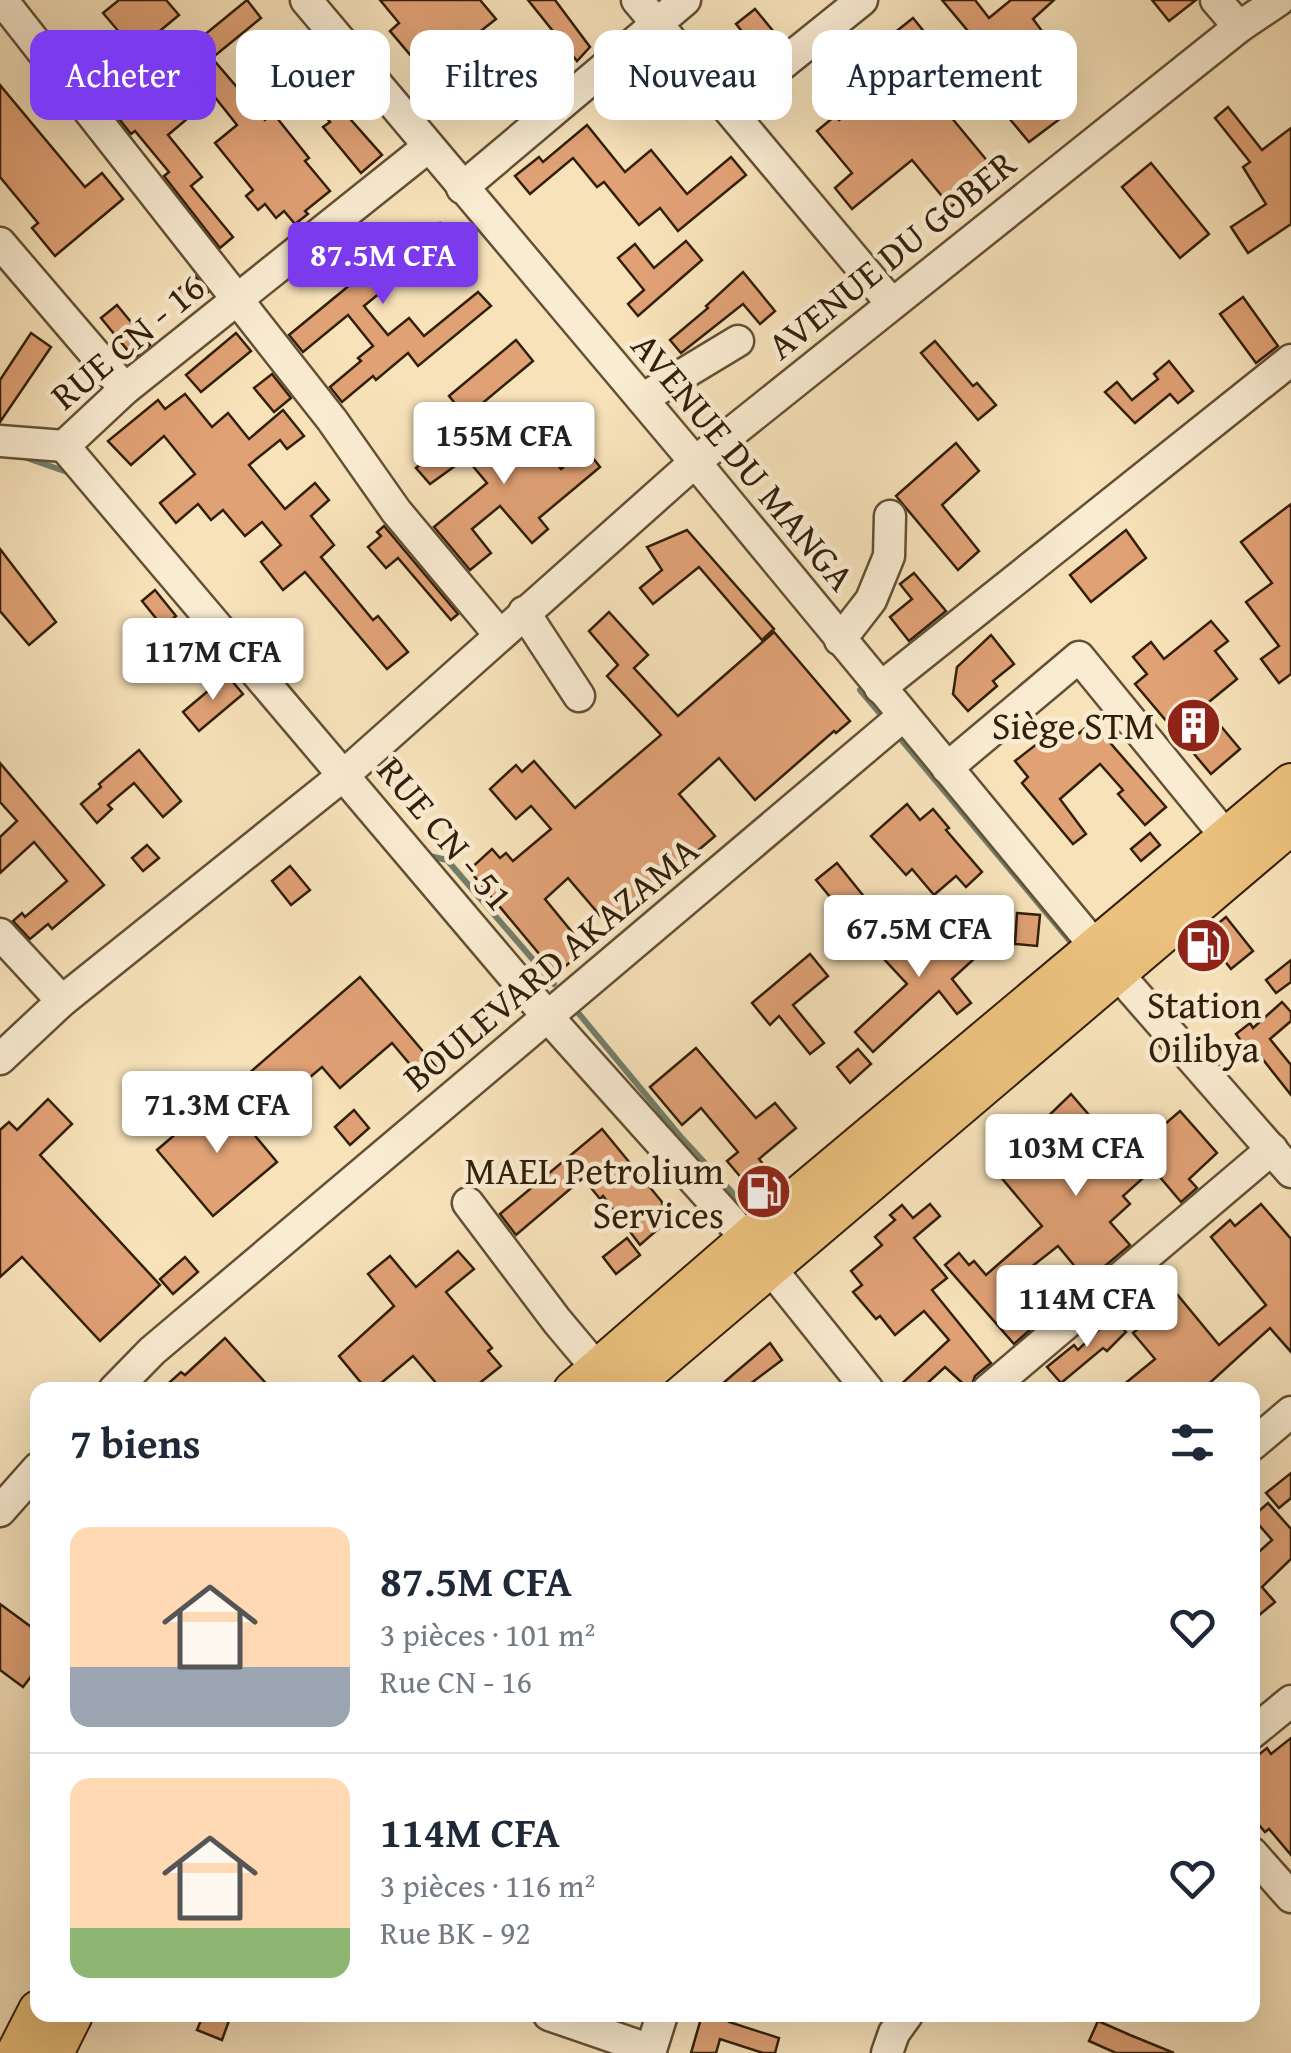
<!DOCTYPE html>
<html lang="fr">
<meta charset="utf-8">
<style>
body{margin:0;font-family:"Gentium Book Plus",serif;background:#f6f6f7;color:#1f2937;height:100vh;display:flex;flex-direction:column;font-size:38px;white-space:nowrap}
*{box-sizing:border-box;margin:0}
p{font-size:32px;color:#747a83}
.icon{flex:none;width:55px;height:55px;fill:none;stroke:currentColor;stroke-width:2;stroke-linecap:round;stroke-linejoin:round}
.map{position:relative;flex:1;overflow:hidden}
.sheet{position:absolute;left:30px;top:1382px;width:1230px;height:640px;display:flex;flex-direction:column;background:#fff;border-radius:20px;box-shadow:0 10px 40px #0002}
.sheet>*{flex:none}
.guide{position:absolute;left:30px;top:30px;width:1232px;height:90px;display:flex;gap:20px}
.price{position:absolute;translate:-50% -85px;padding:0 22px;border-radius:10px;background:#fff;color:#222;font-size:32px;line-height:65px;filter:drop-shadow(0 2px 5px #0008)}
.price::after{content:'';position:absolute;left:50%;top:60px;width:30px;height:22px;margin-left:-15px;background:inherit;clip-path:polygon(0 0,100% 0,50% 100%)}
.price.on{background:#7c3aed;color:#fff}
ul{padding:0;list-style:none}
li{display:flex;align-items:center;gap:30px;height:250px;padding:0 40px}
li+li{border-top:2px solid #e0e1e3}
li span{display:grid;place-items:center;flex:none;width:280px;height:200px;border-radius:20px;color:#555}
li>.icon{margin-inline-start:auto}
span .icon{width:120px;height:120px;fill:#fffc;stroke-width:1}
li b{font-size:42px}
h2{display:flex;justify-content:space-between;align-items:center;height:120px;padding:0 40px;font-size:42px}
.chip{padding:0 35px;border-radius:20px;background:#fff;box-shadow:0 10px 40px #0002;font-size:35px;line-height:90px}
.chip.on{background:#7c3aed;color:#fff}
.map>svg:first-child{display:block}
.lines{fill:none;stroke-linecap:round;stroke-linejoin:round}
.stream{stroke:#727e6b;stroke-width:6}
.building{fill:#e0a175;stroke:#321f09;stroke-width:2.5}
.minor-casing{stroke:#635035;stroke-width:35}
.major-casing{stroke:#321f09;stroke-width:42}
.minor{stroke:#faecd2;stroke-width:30}
.major{stroke:#ecc17d;stroke-width:38}
.labels{text-anchor:middle;dominant-baseline:central;stroke-width:9;stroke-linejoin:round;paint-order:stroke}
.street-label{font-size:38px;fill:#321f09;stroke:#faecd2}
.poi-label{font-size:38px;fill:#321f09;stroke:#faecd2;text-anchor:end}
</style>
<div class="map">
<svg width="1291" height="2053" viewBox="0 0 1291 2053">
<rect width="100%" height="100%" fill="#f7e2ba"/>
<filter id="stains"><feTurbulence type="fractalNoise" baseFrequency=".002" numOctaves="4"/><feColorMatrix values="0 0 0 0 .2 0 0 0 0 .09 0 0 0 0 .02 0 0 0 .5 -.17"/></filter>
<radialGradient id="worn" r=".72"><stop offset=".6" stop-color="#630" stop-opacity="0"/><stop offset="1" stop-color="#630" stop-opacity=".3"/></radialGradient>
<g class="lines">
<!-- stream -->
<g class="stream">
<polyline points="21,456 70,473"/>
<polyline points="860,690 882,716"/>
<polyline points="899,737 1075,947"/>
<polyline points="425,855 447,860 554,984"/>
<polyline points="575,1009 680,1136 754,1216"/>
</g>
</g>
<!-- building -->
<g class="building">
<polygon points="119,0 166,0 179,15 155,35 175,59 247,0 261,18 212,58 265,120 273,113 309,158 305,161 330,191 305,211 308,214 295,224 284,211 276,218 265,204 258,210 246,196 253,190 215,143 237,125 214,96 168,135 202,177 191,186 233,237 220,248 164,176 169,172 135,131 131,134 97,91 109,80 135,112 165,86 103,13"/>
<polygon points="380,0 480,0 496,19 445,59 472,96 456,109 390,31 399,23"/>
<polygon points="528,0 555,0 590,47 577,61"/>
<polygon points="942,0 975,0 989,18 1011,0 1054,0 1033,19 1042,31 1019,51 1069,112 1029,142 1003,111 998,116 969,83 993,61"/>
<polygon points="1152,0 1196,0 1169,21"/>
<polygon points="755,9 774,32 755,47 736,24"/>
<polygon points="913,18 971,89 946,111 994,169 951,207 912,160 852,209 835,188 852,173 817,131 835,116 839,120 864,100 843,73 859,60 866,70 904,38 898,30"/>
<polygon points="288,45 303,63 291,74 275,55"/>
<polygon points="0,85 85,187 102,173 123,199 55,256 32,228 38,223 0,177"/>
<polygon points="327,93 382,155 361,173 323,127 330,122 314,103"/>
<polygon points="1228,107 1262,150 1291,128 1291,224 1248,253 1231,227 1266,204 1243,167 1250,162 1215,118"/>
<polygon points="587,125 625,172 651,150 687,194 731,157 746,175 678,231 660,208 639,225 604,182 597,187 573,158 530,194 515,176 539,157 543,162"/>
<polygon points="1151,163 1209,234 1180,258 1122,187"/>
<polygon points="440,223 454,240 434,257 430,252 364,306 388,335 409,318 424,336 478,292 491,306 418,366 408,353 376,380 373,376 342,402 330,387 361,361 358,358 373,346 348,315 303,352 289,335 351,284 328,257 367,226 391,256 410,240 414,245"/>
<polygon points="686,241 702,260 638,316 628,304 644,290 618,258 635,244 654,268"/>
<polygon points="743,272 775,311 760,324 743,304 681,353 670,340 708,308 706,306"/>
<polygon points="195,276 208,292 185,312 171,295"/>
<polygon points="1243,297 1278,346 1256,363 1220,314"/>
<polygon points="117,305 150,345 134,358 101,318"/>
<polygon points="31,333 51,347 0,422 0,380"/>
<polygon points="236,333 251,351 201,392 186,375"/>
<polygon points="516,340 533,361 466,417 449,396"/>
<polygon points="935,341 973,386 977,383 996,405 978,420 921,353"/>
<polygon points="1169,361 1193,391 1178,403 1170,394 1135,423 1105,392 1117,382 1132,400 1158,379 1154,374"/>
<polygon points="272,374 291,398 274,412 254,388"/>
<polygon points="185,394 212,427 228,413 249,439 283,410 304,436 287,449 280,440 249,465 285,509 315,483 329,500 311,516 334,545 321,557 373,620 378,616 408,652 387,669 305,572 283,590 261,562 281,545 262,522 245,536 223,510 211,520 198,504 176,523 160,503 195,474 164,436 131,465 108,441 158,400 165,409"/>
<polygon points="466,426 490,455 525,426 561,469 586,449 600,467 539,518 548,529 532,543 500,506 472,529 491,553 470,570 434,527 487,483 466,458 430,484 416,468"/>
<polygon points="956,443 979,471 942,505 979,551 958,570 896,496"/>
<polygon points="1291,504 1291,674 1279,683 1261,659 1279,646 1246,602 1272,583 1241,542"/>
<polygon points="384,526 458,614 451,620 398,558 386,568 368,547 381,536 377,532"/>
<polygon points="687,530 774,629 762,640 699,567 653,604 640,588 662,570 647,547"/>
<polygon points="1126,530 1146,558 1091,602 1070,575"/>
<polygon points="0,549 56,622 29,645 0,611"/>
<polygon points="914,573 946,611 909,641 890,617 912,599 900,584"/>
<polygon points="155,590 176,616 163,627 142,601"/>
<polygon points="609,612 648,655 634,668 678,716 774,632 850,721 836,733 834,731 755,800 719,758 679,794 715,836 609,926 568,878 545,899 586,949 556,974 469,870 492,849 500,858 506,853 513,861 551,829 531,806 516,819 490,789 516,765 522,772 534,761 575,808 661,735 607,676 618,665 589,631"/>
<polygon points="1211,621 1228,641 1215,651 1237,679 1204,706 1240,749 1211,774 1135,684 1147,674 1133,657 1151,642 1164,659"/>
<polygon points="991,635 1014,664 993,681 997,686 968,711 953,694 957,667"/>
<polygon points="227,675 243,694 199,731 183,712"/>
<polygon points="1065,722 1076,736 1092,722 1166,807 1145,825 1118,794 1123,790 1100,764 1060,799 1086,834 1073,844 1022,783 1028,777 1015,761"/>
<polygon points="139,750 181,801 163,817 134,783 108,805 112,809 97,823 81,804 101,787 99,784"/>
<polygon points="0,763 104,885 52,929 48,924 30,939 13,921 22,913 25,917 67,881 34,842 0,873 0,837 17,821 0,802"/>
<polygon points="907,804 920,820 933,809 949,828 946,830 982,872 966,887 956,876 934,895 912,869 906,875 871,836"/>
<polygon points="1150,833 1160,845 1141,861 1131,849"/>
<polygon points="147,845 159,858 143,871 132,858"/>
<polygon points="837,863 870,904 850,921 816,880"/>
<polygon points="290,866 310,890 291,905 272,881"/>
<polygon points="1017,913 1040,915 1037,946 1015,944"/>
<polygon points="927,916 956,946 960,943 974,959 952,979 971,1003 957,1014 939,991 873,1052 855,1032 907,984 883,958"/>
<polygon points="1226,917 1253,951 1231,969 1204,935"/>
<polygon points="810,954 828,976 793,1005 824,1043 810,1054 779,1016 770,1025 752,1003"/>
<polygon points="1291,960 1291,982 1276,993 1266,980"/>
<polygon points="360,977 438,1069 424,1081 392,1043 340,1088 322,1067 276,1106 248,1074"/>
<polygon points="1282,1002 1291,1012 1291,1021 1270,1039 1291,1065 1291,1095 1261,1057 1256,1061 1236,1034 1250,1023 1253,1028"/>
<polygon points="696,1048 756,1118 775,1103 796,1128 759,1159 774,1178 755,1194 727,1161 738,1152 701,1108 682,1125 650,1087"/>
<polygon points="858,1049 871,1064 850,1083 837,1067"/>
<polygon points="1071,1094 1126,1158 1180,1111 1217,1153 1189,1179 1197,1188 1181,1202 1153,1169 1123,1196 1130,1204 1110,1222 1130,1245 1087,1281 1058,1246 1007,1286 1032,1317 1034,1314 1040,1321 1014,1344 945,1265 959,1253 969,1265 974,1261 986,1275 1042,1226 988,1162 1032,1124 1036,1128"/>
<polygon points="221,1095 277,1162 213,1216 157,1150"/>
<polygon points="48,1099 72,1124 40,1155 160,1285 100,1341 22,1257 0,1277 0,1130 9,1122 17,1130"/>
<polygon points="354,1110 369,1128 350,1145 335,1127"/>
<polygon points="602,1129 662,1202 665,1223 640,1245 603,1196 600,1199 583,1178 516,1235 500,1214"/>
<polygon points="930,1204 940,1216 914,1238 947,1278 932,1290 991,1363 975,1376 970,1390 945,1367 920,1390 895,1390 949,1340 924,1311 895,1335 880,1316 876,1319 853,1292 862,1285 851,1271 882,1245 875,1237 895,1220 890,1215 902,1205 913,1218"/>
<polygon points="1261,1204 1291,1239 1291,1352 1270,1328 1202,1390 1117,1390 1155,1359 1133,1333 1160,1311 1144,1292 1162,1276 1219,1345 1266,1305 1211,1237 1230,1220 1235,1226"/>
<polygon points="627,1238 640,1255 616,1274 603,1257"/>
<polygon points="458,1251 474,1269 446,1292 492,1348 488,1351 501,1366 471,1390 442,1390 413,1356 373,1390 367,1390 339,1356 394,1306 368,1274 390,1256 416,1287"/>
<polygon points="185,1257 198,1272 173,1294 160,1279"/>
<polygon points="1112,1317 1126,1332 1107,1351 1103,1348 1061,1383 1047,1367 1074,1345 1078,1350"/>
<polygon points="225,1338 272,1390 161,1390 181,1372 185,1375"/>
<polygon points="770,1343 782,1360 742,1390 715,1390"/>
<polygon points="1291,1473 1291,1498 1279,1508 1266,1493"/>
<polygon points="1268,1503 1291,1529 1291,1559 1262,1587 1275,1602 1252,1621 1252,1558 1272,1540 1252,1517"/>
<polygon points="0,1604 38,1632 38,1667 23,1687 0,1670"/>
<polygon points="1291,1738 1291,1855 1269,1829 1265,1832 1252,1817 1252,1760 1267,1748 1271,1754"/>
<polygon points="203,2015 231,2015 222,2040 197,2030"/>
<polygon points="702,2015 731,2015 729,2022 779,2038 775,2053 763,2053 720,2039 716,2053 691,2053"/>
<polygon points="1098,2021 1130,2035 1174,2053 1116,2053 1089,2041"/>
</g>
<g class="lines">
<defs>
<g id="minor">
<polyline points="2,0 332,420 396,511 499,634"/>
<polyline points="306,0 695,462 1118,974 1291,1172"/>
<polyline points="637,0 892,304"/>
<polyline points="1216,0 1239,27"/>
<polyline points="728,108 862,0"/>
<polyline points="462,188 685,0"/>
<polyline points="0,243 125,389"/>
<polyline points="642,399 738,341"/>
<polyline points="0,441 64,446"/>
<polyline points="64,446 548,1017 747,1239 868,1390"/>
<polyline points="64,446 125,389 428,147"/>
<polyline points="524,612 579,696"/>
<polyline points="840,640 871,600 889,556 890,516"/>
<polyline points="880,688 1291,360"/>
<polyline points="947,768 1079,657 1228,839"/>
<polyline points="0,934 62,1001"/>
<polyline points="0,1059 62,1001 345,774 695,462 1239,27 1279,0"/>
<polyline points="468,1203 557,1321 610,1384"/>
<polyline points="114,1390 152,1351 903,716"/>
<polyline points="988,1390 1272,1149"/>
<polyline points="1252,1445 1291,1412"/>
<polyline points="0,1511 38,1468"/>
<polyline points="1252,1733 1291,1701"/>
<polyline points="1252,1853 1291,1897"/>
<polyline points="549,2015 651,2050"/>
<polyline points="650,2053 662,2015"/>
<polyline points="887,2053 894,2033 907,2015"/>
</g>
<g id="major">
<polyline points="573,1390 747,1239 1291,783"/>
<polyline points="626,1390 1291,825"/>
<polyline points="16,2053 38,2010"/>
<polyline points="54,2053 73,2015"/>
</g>
</defs>
<!-- minor casing -->
<use href="#minor" class="minor-casing"/>
<!-- major casing -->
<use href="#major" class="major-casing"/>
<!-- minor -->
<use href="#minor" class="minor"/>
<!-- major -->
<use href="#major" class="major"/>
</g>
<!-- icons -->
<defs>
<symbol id="building-disc" viewBox="-11 -11 22 22"><circle r="9.5" fill="#8f2418" stroke="#faecd2"/><path d="M-4-6H4V6H1V3H-1V6H-4ZM-2.5-4.3h1.7v1.8h-1.7ZM.8-4.3h1.7v1.8H.8ZM-2.5-1h1.7V.8h-1.7ZM.8-1h1.7V.8H.8Z" fill="#fff"/></symbol>
<symbol id="fuel-disc" viewBox="-11 -11 22 22"><circle r="9.5" fill="#8f2418" stroke="#faecd2"/><path d="M-5.5-6h7V0h2V4h1.3V-2.5L3-4.5l.8-.8L6-3V5H2.5V1h-1V6h-7ZM-4.2-4.7v3.2H.2V-4.7Z" fill="#fff"/></symbol>
</defs>
<g fill-rule="evenodd">
<use href="#building-disc" x="1162" y="694" width="63" height="63"/>
<use href="#fuel-disc" x="1172" y="914" width="63" height="63"/>
<use href="#fuel-disc" x="732" y="1160" width="63" height="63"/>
</g>
<g class="labels">
<!-- street labels -->
<g class="street-label">
<text transform="translate(891 254) rotate(-39)">AVENUE DU GOBER</text>
<text transform="translate(127 341) rotate(-40)">RUE CN - 16</text>
<text transform="translate(744 461) rotate(50)">AVENUE DU MANGA</text>
<text transform="translate(446 833) rotate(50)">RUE CN - 51</text>
<text transform="translate(550 963) rotate(-40)">BOULEVARD AKAZAMA</text>
</g>
<!-- poi labels -->
<g class="poi-label">
<text x="1155" y="725">Siège STM</text>
<text x="1204" y="1004" text-anchor="middle">Station<tspan x="1204" dy="44">Oilibya</tspan></text>
<text x="724" y="1170">MAEL Petrolium<tspan x="724" dy="44">Services</tspan></text>
</g>
</g>
<rect width="100%" height="100%" filter="url(#stains)"/>
<rect width="100%" height="100%" fill="url(#worn)"/>
</svg>
<b class="price on" style="left:383px;top:307px">87.5M CFA</b>
<b class="price" style="left:504px;top:487px">155M CFA</b>
<b class="price" style="left:213px;top:703px">117M CFA</b>
<b class="price" style="left:919px;top:980px">67.5M CFA</b>
<b class="price" style="left:217px;top:1156px">71.3M CFA</b>
<b class="price" style="left:1076px;top:1199px">103M CFA</b>
<b class="price" style="left:1087px;top:1350px">114M CFA</b>
<div class="guide">
<a class="chip on">Acheter</a>
<a class="chip">Louer</a>
<a class="chip">Filtres</a>
<a class="chip">Nouveau</a>
<a class="chip">Appartement</a>
</div>
<section class="sheet">
<h2>7 biens<svg class="icon" aria-label="filters" viewBox="0 0 24 24"><path d="M4 7h16M4 17h16"/><circle cx="9" cy="7" r="2"/><circle cx="15" cy="17" r="2"/></svg></h2>
<ul>
<li><span style="background:linear-gradient(#ffd9b3 70%,#9aa5b1 0)"><svg class="icon" aria-label="home" viewBox="0 0 24 24"><path d="M3 11l9-7 9 7M6 9v11h12V9"/></svg></span><div><b>87.5M CFA</b><p>3 pièces · 101 m²</p><p>Rue CN - 16</p></div><svg class="icon" aria-label="heart" viewBox="0 0 24 24"><path d="M12 20l-8-8c-3-5 5-10 8-4 3-6 11-1 8 4z"/></svg></li>
<li><span style="background:linear-gradient(#ffd9b3 75%,#8fb573 0)"><svg class="icon" aria-label="home" viewBox="0 0 24 24"><path d="M3 11l9-7 9 7M6 9v11h12V9"/></svg></span><div><b>114M CFA</b><p>3 pièces · 116 m²</p><p>Rue BK - 92</p></div><svg class="icon" aria-label="heart" viewBox="0 0 24 24"><path d="M12 20l-8-8c-3-5 5-10 8-4 3-6 11-1 8 4z"/></svg></li>
</ul>
</section>
</div>
